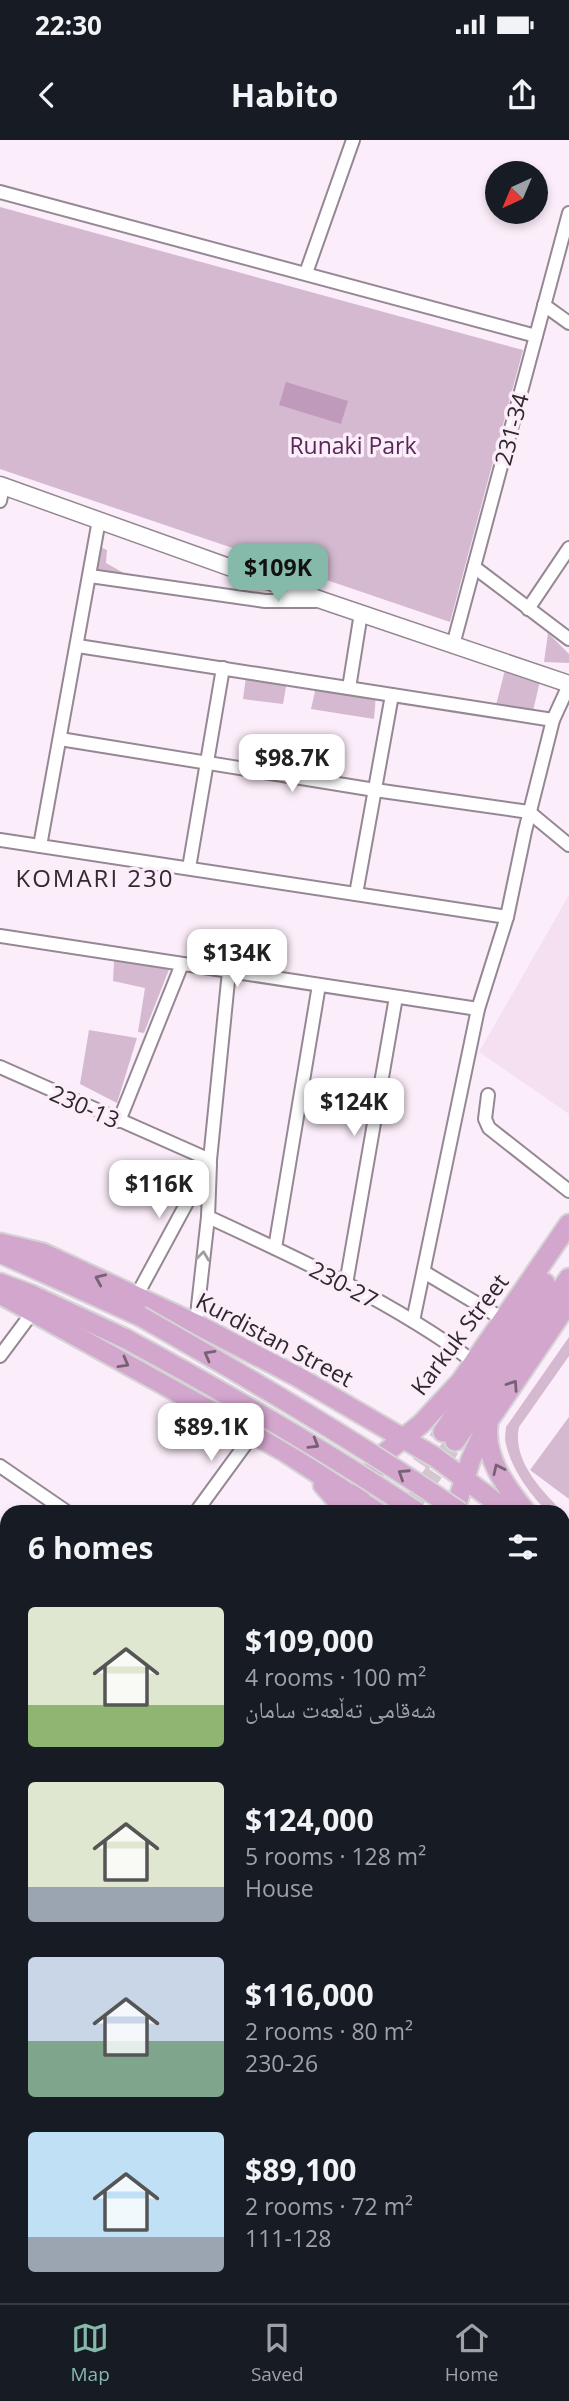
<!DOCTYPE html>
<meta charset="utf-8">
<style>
body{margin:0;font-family:"Open Sans","Noto Naskh Arabic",sans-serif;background:#20242c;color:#f1f3f6;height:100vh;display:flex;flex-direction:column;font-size:26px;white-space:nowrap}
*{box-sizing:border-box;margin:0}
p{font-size:23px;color:#9ea1a6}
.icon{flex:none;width:38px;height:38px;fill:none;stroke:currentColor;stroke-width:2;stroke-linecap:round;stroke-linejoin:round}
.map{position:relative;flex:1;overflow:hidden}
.drawer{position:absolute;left:0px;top:1365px;width:570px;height:798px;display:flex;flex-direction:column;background:#171b24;border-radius:21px 21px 0 0;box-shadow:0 4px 10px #0003}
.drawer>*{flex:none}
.needle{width:46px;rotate:224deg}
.tools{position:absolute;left:485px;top:21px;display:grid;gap:14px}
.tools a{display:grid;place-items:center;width:63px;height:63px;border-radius:50%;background:#171b24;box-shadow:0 4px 10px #0003;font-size:35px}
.price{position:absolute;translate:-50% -60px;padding:0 16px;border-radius:14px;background:#fff;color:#222;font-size:23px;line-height:46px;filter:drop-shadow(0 2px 4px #0008)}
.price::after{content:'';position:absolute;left:50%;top:42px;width:21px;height:16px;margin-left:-10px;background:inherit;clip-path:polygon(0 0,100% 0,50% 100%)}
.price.selected{background:#85baaa;color:#111}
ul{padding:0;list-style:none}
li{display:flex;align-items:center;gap:21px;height:175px;padding:0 28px}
li span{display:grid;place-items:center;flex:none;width:196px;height:140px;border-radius:7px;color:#555}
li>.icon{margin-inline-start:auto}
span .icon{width:84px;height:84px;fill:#fffc;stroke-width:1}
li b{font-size:30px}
h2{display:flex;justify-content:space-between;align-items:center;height:84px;padding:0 28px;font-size:30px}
.status{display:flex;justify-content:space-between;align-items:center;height:49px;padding:0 35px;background:#171b24;direction:ltr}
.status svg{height:19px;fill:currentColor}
header{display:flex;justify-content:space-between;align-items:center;height:91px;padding:0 28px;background:#171b24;font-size:32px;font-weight:700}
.menu{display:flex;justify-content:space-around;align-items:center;height:98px;border-top:2px solid #363941;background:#171b24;font-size:19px;color:#9ea1a6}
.menu a{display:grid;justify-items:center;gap:4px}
.menu .selected{color:#85baaa}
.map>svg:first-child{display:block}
.built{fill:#f4e0f1}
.green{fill:#d4b9d1}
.water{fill:#c09abb}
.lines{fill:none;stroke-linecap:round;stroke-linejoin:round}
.trunk-tunnel{stroke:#d2c6d0;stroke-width:19;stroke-dasharray:19 10;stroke-linecap:butt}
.minor-casing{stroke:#958893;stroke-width:16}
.tertiary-casing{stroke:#958893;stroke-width:19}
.primary-casing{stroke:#d5d4d5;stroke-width:23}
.trunk-casing{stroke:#d5d4d5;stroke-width:23}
.minor{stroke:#fff;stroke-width:12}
.tertiary{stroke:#fff;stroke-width:16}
.primary{stroke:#debcda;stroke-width:19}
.trunk{stroke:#d3a6ce;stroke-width:19}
.trunk-bridge-casing{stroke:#d5d4d5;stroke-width:23;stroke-linecap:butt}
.trunk-bridge{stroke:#d3a6ce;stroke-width:19}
.oneway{stroke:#a09ea0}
.oneway2{stroke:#786175}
.labels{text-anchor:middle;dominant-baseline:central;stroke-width:7;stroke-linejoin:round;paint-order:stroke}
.street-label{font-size:23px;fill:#2d282c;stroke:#fbedf9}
.park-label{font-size:23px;fill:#592955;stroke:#fbedf9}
.neighbourhood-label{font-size:24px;letter-spacing:2px;fill:#332932;stroke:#fbedf9}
</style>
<div class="status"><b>22:30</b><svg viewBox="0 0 49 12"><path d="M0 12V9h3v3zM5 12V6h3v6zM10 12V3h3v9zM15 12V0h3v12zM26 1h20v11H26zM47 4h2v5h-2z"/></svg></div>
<header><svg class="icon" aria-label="back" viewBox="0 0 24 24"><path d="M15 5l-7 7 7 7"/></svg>Habito<svg class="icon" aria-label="share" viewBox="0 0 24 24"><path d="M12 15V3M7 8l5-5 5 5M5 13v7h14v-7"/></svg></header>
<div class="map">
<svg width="569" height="2163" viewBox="0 0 569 2163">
<rect width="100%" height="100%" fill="#fbedf9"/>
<!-- built -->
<polygon class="built" points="569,755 569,974 479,912"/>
<!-- green -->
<g class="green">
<polygon points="0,67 523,210 450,482 0,329"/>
<polygon points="100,407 107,410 106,423 129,436 97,431"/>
<polygon points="548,493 569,514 569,523 544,522"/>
<polygon points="505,530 540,541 533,571 496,565"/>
<polygon points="246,537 287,541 283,564 243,559"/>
<polygon points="316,547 376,554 374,579 311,569"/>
<polygon points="114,821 170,827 144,893 138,892 145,848 113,841"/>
<polygon points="89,890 137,898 117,963 80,944"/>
<path d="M569,1197V1216L519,1287C512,1320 541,1350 563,1372H548C530,1355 511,1328 506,1304C504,1299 506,1292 506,1287Z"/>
<polygon points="569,1277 569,1359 530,1330"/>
<polygon points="0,2059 7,2064 7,2112 1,2121"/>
<polygon points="524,2156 553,2156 556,2158 553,2163 521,2163"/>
</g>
<!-- water -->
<polygon class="water" points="286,242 348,261 341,284 279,265"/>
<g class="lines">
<!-- trunk-tunnel -->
<g class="trunk-tunnel">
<polyline points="388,1372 443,1292"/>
<polyline points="407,1372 455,1301"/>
</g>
<defs>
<g id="minor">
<polyline points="0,52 536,196"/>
<polyline points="306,133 353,0"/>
<polyline points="544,165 569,183"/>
<polyline points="0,361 3,346"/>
<polyline points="474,427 569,499"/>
<polyline points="90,436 265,461 315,461"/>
<polyline points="528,469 569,408"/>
<polyline points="453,505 569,73"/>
<polyline points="78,506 553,580"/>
<polyline points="349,548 361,473"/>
<polyline points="60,599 375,650 529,672 569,705"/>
<polyline points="0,700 507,777"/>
<polyline points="40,706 99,380"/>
<polyline points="189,728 223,528"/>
<polyline points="356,754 392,555"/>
<polyline points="0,796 478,869"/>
<polyline points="0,927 210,1020"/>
<polyline points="488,955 485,979 489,988 569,1051"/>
<polyline points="119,981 182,824"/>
<path d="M208,1077C299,1119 393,1162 474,1222"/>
<polyline points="275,1108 319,845"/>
<polyline points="424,1132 503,1179"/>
<polyline points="346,1144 396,857"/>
<polyline points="137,1155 210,1020 229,831"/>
<polyline points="413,1181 478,869 507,777 525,691 553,580 569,545"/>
<polyline points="196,1184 208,1077 210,1024"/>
<polyline points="0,1216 32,1173"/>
<polyline points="0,1326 67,1372"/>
<polyline points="196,1372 253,1294"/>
<polyline points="0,1426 7,1430"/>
<polyline points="564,1545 569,1536"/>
<polyline points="564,1659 569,1663"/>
<polyline points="564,1738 569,1730"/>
<polyline points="564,1788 569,1791"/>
<polyline points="564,1910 569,1906"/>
<polyline points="356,2156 363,2163"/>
<polyline points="468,2156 476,2163"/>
<polyline points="198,2163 209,2156"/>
</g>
<g id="tertiary">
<polyline points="0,345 324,461 569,544"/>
<polyline points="0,1813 7,1817"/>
</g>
<g id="primary">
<polyline points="0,1943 7,1933"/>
<polyline points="0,1989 7,1978"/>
</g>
<g id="trunk">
<polyline points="0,1103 43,1113 196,1184 298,1237 435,1317 509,1372"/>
<polyline points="0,1113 140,1176"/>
<polyline points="0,1143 32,1155 126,1199"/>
<polyline points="0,1154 285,1312 377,1372"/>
<path d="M488,1285C484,1318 506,1347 526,1372"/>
<polyline points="443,1292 545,1143"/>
<polyline points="455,1301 569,1138"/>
<polyline points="323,1345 338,1362 341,1372"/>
<polyline points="359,1352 385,1313 421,1284 461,1241 569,1084"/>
<polyline points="452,1372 458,1360 471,1319 489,1280 569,1162"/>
<polyline points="564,1410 569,1414"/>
<polyline points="564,1443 569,1447"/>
<polyline points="564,1472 569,1476"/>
<polyline points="564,1498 569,1502"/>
</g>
</defs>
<!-- minor casing -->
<use href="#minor" class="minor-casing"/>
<!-- tertiary casing -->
<use href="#tertiary" class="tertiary-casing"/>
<!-- primary casing -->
<use href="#primary" class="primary-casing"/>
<!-- trunk casing -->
<use href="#trunk" class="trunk-casing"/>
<!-- minor -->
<use href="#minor" class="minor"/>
<!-- tertiary -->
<use href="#tertiary" class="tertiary"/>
<!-- primary -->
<use href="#primary" class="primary"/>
<!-- trunk -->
<use href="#trunk" class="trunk"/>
<defs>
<g id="trunk-bridge">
<path d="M140,1176C249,1238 356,1301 460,1372"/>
<path d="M126,1199C226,1253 323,1309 417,1372"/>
</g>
</defs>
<!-- trunk-bridge casing -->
<use href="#trunk-bridge" class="trunk-bridge-casing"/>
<!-- trunk-bridge -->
<use href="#trunk-bridge" class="trunk-bridge"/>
</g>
<!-- one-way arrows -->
<defs><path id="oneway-chevron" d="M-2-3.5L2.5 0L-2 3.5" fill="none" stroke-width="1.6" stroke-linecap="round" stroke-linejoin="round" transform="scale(1.75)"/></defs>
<use class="oneway" href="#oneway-chevron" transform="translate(203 1116) rotate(-83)"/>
<g class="oneway2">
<use href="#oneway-chevron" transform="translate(100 1139) rotate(-156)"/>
<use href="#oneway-chevron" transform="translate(209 1215) rotate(-151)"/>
<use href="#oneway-chevron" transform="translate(124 1223) rotate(29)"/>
<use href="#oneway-chevron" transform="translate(513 1245) rotate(-56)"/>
<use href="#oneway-chevron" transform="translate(314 1304) rotate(31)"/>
<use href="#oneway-chevron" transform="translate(498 1329) rotate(-115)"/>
<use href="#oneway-chevron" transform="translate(403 1334) rotate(-147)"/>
</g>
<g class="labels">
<!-- street labels -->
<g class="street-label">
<text transform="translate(511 289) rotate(-75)">231-34</text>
<text transform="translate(85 966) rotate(24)">230-13</text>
<text transform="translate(344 1144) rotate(28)">230-27</text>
<text transform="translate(459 1194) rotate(-53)">Karkuk Street</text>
<text transform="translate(275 1199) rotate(28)">Kurdistan Street</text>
</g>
<!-- park labels -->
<g class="park-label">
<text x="353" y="305">Runaki Park</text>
</g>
<!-- neighbourhood labels -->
<g class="neighbourhood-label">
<text x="95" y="737">KOMARI 230</text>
</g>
</g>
</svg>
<div class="tools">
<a><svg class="needle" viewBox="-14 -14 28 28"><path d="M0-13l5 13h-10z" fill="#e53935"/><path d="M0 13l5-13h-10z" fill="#9ea1a6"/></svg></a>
</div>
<b class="price selected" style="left:278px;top:464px">$109K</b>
<b class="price" style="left:292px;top:654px">$98.7K</b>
<b class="price" style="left:237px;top:849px">$134K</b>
<b class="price" style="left:354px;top:998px">$124K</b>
<b class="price" style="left:159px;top:1080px">$116K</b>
<b class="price" style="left:211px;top:1323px">$89.1K</b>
<section class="drawer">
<h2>6 homes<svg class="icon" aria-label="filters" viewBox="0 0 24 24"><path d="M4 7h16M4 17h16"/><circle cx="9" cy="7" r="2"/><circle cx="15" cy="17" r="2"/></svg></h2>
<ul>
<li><span style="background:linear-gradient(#dfe7d0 70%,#8fb573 0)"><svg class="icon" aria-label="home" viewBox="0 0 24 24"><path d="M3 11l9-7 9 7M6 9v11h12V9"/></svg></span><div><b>$109,000</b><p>4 rooms · 100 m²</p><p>شەقامی تەڵعەت سامان</p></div></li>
<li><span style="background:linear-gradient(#dfe7d0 75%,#9aa5b1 0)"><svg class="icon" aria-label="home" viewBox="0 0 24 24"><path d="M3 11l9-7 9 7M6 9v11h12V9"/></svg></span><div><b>$124,000</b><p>5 rooms · 128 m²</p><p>House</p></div></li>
<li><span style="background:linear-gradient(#c9d6e8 60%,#7fa58c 0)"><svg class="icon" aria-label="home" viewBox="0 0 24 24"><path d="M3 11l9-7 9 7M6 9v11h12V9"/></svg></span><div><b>$116,000</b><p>2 rooms · 80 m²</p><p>230-26</p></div></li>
<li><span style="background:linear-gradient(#bfe0f5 75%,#9aa5b1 0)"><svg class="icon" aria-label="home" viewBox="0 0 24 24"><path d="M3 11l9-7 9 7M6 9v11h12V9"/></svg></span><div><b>$89,100</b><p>2 rooms · 72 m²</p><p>111-128</p></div></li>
</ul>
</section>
</div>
<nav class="menu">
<a class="selected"><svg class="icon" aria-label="map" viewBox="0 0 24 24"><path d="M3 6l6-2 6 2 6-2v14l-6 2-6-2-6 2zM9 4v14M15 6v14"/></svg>Map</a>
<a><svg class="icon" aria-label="saved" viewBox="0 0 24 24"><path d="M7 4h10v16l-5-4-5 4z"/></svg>Saved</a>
<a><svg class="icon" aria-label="home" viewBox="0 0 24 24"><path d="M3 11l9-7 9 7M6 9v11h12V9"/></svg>Home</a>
</nav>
